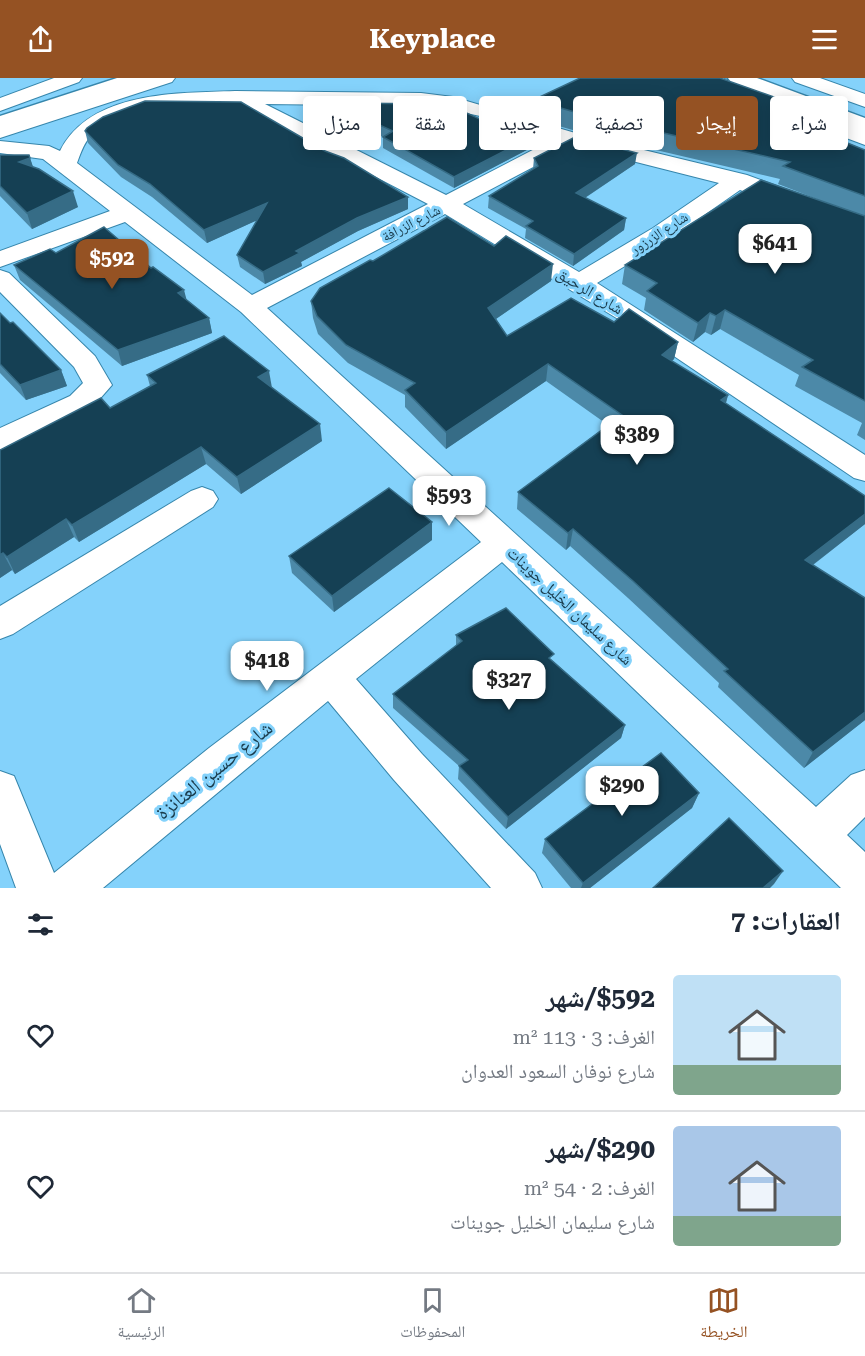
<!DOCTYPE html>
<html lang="ar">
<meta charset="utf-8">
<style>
body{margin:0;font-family:"Roboto Serif","Noto Naskh Arabic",serif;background:#f2f2f3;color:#1f2937;direction:rtl;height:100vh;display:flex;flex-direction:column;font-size:22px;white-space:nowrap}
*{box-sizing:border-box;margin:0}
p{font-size:20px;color:#747a83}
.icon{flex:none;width:33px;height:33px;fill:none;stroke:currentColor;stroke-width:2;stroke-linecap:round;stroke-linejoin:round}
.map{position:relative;height:810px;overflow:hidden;direction:ltr}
.details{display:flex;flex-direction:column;background:#fff;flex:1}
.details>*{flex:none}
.guide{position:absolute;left:18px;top:18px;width:830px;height:54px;direction:rtl;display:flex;gap:12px}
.price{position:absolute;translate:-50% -51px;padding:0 14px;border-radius:12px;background:#fff;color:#222;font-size:20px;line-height:39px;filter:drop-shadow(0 2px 3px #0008)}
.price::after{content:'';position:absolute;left:50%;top:36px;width:18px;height:14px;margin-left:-9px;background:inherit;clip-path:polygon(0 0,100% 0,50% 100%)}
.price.on{background:#955223;color:#fff}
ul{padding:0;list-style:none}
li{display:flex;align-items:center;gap:18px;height:150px;padding:0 24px}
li+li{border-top:2px solid #e0e1e3}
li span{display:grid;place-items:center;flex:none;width:168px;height:120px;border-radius:6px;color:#555}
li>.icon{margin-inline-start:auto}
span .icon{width:72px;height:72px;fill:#fffc;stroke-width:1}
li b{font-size:26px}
h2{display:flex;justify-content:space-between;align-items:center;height:72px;padding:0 24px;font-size:26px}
.chip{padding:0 21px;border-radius:6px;background:#fff;box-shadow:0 3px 15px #0003;font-size:21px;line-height:54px}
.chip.on{background:#955223;color:#fff}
header{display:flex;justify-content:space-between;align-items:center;height:78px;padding:0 24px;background:#955223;color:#fff;font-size:27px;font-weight:700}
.tabs{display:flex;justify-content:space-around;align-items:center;height:84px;border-top:2px solid #e0e1e3;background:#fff;font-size:16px;color:#747a83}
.tabs a{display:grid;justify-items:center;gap:3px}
.tabs .on{color:#955223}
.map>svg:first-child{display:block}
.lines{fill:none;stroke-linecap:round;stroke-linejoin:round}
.minor-casing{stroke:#3686ac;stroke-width:2}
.major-casing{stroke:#3686ac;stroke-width:3}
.minor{fill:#fff;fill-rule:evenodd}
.major{fill:#fff;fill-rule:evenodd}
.wall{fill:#4c89a8}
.shaded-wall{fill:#366c86}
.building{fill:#154054;stroke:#366c86;stroke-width:1.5}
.labels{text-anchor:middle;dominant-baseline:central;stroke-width:6;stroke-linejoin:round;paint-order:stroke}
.far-street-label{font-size:14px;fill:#193a4a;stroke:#84d2fb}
.street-label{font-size:16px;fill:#193a4a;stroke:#84d2fb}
.near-street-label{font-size:20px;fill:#193a4a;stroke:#84d2fb}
</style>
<header><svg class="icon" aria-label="menu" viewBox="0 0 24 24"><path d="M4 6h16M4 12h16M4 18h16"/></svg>Keyplace<svg class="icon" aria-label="share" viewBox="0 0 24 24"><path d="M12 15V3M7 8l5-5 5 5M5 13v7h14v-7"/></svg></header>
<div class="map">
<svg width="865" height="810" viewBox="0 0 865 810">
<rect width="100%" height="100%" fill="#84d2fb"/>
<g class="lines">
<defs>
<g id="minor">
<polygon points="54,0 82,0 79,4 0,33 0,20"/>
<polygon points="145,0 175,0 172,4 0,60 0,47"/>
<polygon points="694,0 722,0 865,54 865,67 697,4"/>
<polygon points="792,0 820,0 865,16 865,29 795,4"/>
<path d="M235,13L421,15L453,19L582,57L747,97L865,141V157L740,112L671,160L597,205L865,377V403L854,400L628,247L445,136L267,230L816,729L851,697L865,692V739L847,757L865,774V810H841L502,484L356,601L422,676L535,795L542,810H491L394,702L328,623L103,810H16L0,766V693L14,698L54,795L209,670L481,464L241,234L125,144L0,189V173L110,133L43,81L0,75V63L49,68L60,73C90,13 177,15 235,13ZM200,26H236L428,126L252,217L77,85C80,77 83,67 89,60C113,31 166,29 200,26ZM265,26L435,28L480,38L552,62L446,117ZM573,68L719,105L653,150L579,194L463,126Z"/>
<polygon points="0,192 9,195 95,278 112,307 90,332 0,373 0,350 70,318 83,305 74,289 0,214"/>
<polygon points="202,409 213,413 218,421 213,429 13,556 0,561 0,528 191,413"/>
</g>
<g id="major">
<polygon points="117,0 148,0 145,4 0,52 0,38"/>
<polygon points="728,0 757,0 865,40 865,55 731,4"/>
</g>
</defs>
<!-- minor casing -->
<use href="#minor" class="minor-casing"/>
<!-- major casing -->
<use href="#major" class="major-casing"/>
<!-- minor -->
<use href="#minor" class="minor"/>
<!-- major -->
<use href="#major" class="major"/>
</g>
<!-- wall -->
<g class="wall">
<polygon points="533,22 817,52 865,72 865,362 857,357 862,345 795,308 799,297 720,251 711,257 705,254 693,264 644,232 646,220 622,206 625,187 840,130 778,106 780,101 583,55 531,40"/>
<polygon points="331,25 486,44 502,43 546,62 454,110 383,70 383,59 331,36"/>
<polygon points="85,53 325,73 408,119 408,131 358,153 301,184 302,188 265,206 240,189 237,177 257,142 207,165 152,119 121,99 88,65"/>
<polygon points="0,77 29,77 33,89 78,129 32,151 0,118"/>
<polygon points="534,80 635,86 585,120 626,140 624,152 573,188 525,160 526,151 488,130 489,118 533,91"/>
<polygon points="373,183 551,203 496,241 507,258 614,244 678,264 674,281 672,283 728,317 726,325 865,418 865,446 813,487 865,520 865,642 804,690 718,609 719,605 628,520 570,468 566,472 517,431 518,414 608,347 546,303 446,371 405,329 405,317 348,285 318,256 313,240 311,223"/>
<polygon points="14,187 187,222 209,240 212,255 122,288 20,202"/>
<polygon points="0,235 10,245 61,292 67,308 26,322 0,295"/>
<polygon points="147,297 271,309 322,363 241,416 206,386 79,464 74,459 15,496 12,492 0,500 0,372 110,330 150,308"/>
<polygon points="432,462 334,534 292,495 289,478"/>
<polygon points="456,557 553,583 625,647 621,660 506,751 458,701 459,688 393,630 393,616 456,568"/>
<polygon points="699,715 692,730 590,810 571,810 542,775 545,761"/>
</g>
<!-- shaded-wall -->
<g class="shaded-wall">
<polygon points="822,36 816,53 805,48"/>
<polygon points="547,51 546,62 454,110 454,99"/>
<polygon points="637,75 635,86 574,127 576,115"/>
<polygon points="29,77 35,95 19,84"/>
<polygon points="73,113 78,129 32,151 27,135"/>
<polygon points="408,119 408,131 358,153 301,184 302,188 265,206 263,194 296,173 357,140"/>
<polygon points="267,125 269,137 207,165 204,152"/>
<polygon points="626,140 624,152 573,188 574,176"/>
<polygon points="553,186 551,203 487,247 488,230"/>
<polygon points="184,212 188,227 178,215"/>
<polygon points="725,232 720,251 711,257 716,238"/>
<polygon points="710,235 705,254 693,264 698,245"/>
<polygon points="209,240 212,255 122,288 118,272"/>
<polygon points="678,264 674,281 658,295 662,277"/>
<polygon points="548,286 546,303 446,371 446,354"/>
<polygon points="61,292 67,308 26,322 20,307"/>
<polygon points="269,293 272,310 258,299"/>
<polygon points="728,317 723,335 721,322"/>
<polygon points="320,346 322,363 241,416 237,399"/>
<polygon points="201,369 206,386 79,464 72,447"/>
<polygon points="865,436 865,446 797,499 805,482"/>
<polygon points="66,441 74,459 15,496 7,479"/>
<polygon points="432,444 432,462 334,534 332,518"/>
<polygon points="573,451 570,468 566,472 568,455"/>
<polygon points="3,475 12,492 0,500 0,477"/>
<polygon points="865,634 865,642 804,690 813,674"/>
<polygon points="625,647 621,660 506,751 508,739"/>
<polygon points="699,715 692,730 590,810 581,810 583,805"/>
<polygon points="783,793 774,806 770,810 763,810"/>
</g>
<!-- building -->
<g class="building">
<polygon points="580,0 720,0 822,36 805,48 865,72 865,118 783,88 790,84 585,37 533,22"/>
<polygon points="145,23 241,24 325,73 344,80 408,119 357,140 296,173 300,175 263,194 237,177 267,125 204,152 150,106 118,87 85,53 87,50 103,39"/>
<polygon points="331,25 447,26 486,44 493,40 502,43 510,39 547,51 454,99 383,59 393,53"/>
<polygon points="575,59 637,75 576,115 626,140 574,176 526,148 533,143 489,118 538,88 534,80"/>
<polygon points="0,77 29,77 30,80 19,84 39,91 73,113 27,135 0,108"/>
<polygon points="761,102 865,138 865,323 802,289 813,282 725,232 716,238 710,235 698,245 647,213 657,205 625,187"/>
<polygon points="447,139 494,168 506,158 553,186 488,230 507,258 571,220 614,244 629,231 678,264 662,277 728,317 721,322 865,418 865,436 805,482 865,520 865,634 813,674 724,593 728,591 633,503 573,451 568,455 518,414 622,337 548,286 446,354 405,312 415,305 346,267 317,238 311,223 320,210 370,182 373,183"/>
<polygon points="104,149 151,190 153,189 184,212 178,215 209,240 118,272 14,187 50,171 56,175"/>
<polygon points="0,235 10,245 13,244 61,292 20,307 0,286"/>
<polygon points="224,258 269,293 258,299 320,346 237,399 201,369 72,447 66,441 7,479 3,475 0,477 0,372 101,320 110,330 156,305 147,297"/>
<polygon points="389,410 432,444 332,518 289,478"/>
<polygon points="506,530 554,576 549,580 625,647 508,739 459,688 468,682 393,616 462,563 456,557"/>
<polygon points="661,675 699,715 583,805 545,761"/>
<polygon points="729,740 783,793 763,810 653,810"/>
</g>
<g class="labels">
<!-- far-street labels -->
<g class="far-street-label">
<text transform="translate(411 145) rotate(-27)">شارع الزرافة</text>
<text transform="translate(659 155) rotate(-33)">شارع الزرزور</text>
</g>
<!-- street labels -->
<g class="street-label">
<text transform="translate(590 213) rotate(31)">شارع الرحيق</text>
<text transform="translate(570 528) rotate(43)">شارع سليمان الخليل جوينات</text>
</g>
<!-- near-street labels -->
<g class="near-street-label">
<text transform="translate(214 692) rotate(-39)">شارع حسين العنانزة</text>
</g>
</g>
</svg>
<b class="price" style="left:775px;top:197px">$641</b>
<b class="price on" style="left:112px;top:212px">$592</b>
<b class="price" style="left:637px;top:388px">$389</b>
<b class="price" style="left:449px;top:449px">$593</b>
<b class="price" style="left:267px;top:614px">$418</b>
<b class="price" style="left:509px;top:633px">$327</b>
<b class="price" style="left:622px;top:739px">$290</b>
<div class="guide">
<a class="chip">شراء</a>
<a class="chip on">إيجار</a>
<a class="chip">تصفية</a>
<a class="chip">جديد</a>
<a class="chip">شقة</a>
<a class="chip">منزل</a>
</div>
</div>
<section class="details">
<h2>العقارات: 7<svg class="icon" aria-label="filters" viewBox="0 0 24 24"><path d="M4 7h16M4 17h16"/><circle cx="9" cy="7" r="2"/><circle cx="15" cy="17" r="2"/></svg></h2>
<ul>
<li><span style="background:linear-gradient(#bfe0f5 75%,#7fa58c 0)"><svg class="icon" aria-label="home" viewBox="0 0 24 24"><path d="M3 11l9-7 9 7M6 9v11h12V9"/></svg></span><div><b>$592/شهر</b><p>الغرف: 3 · 113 m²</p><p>شارع نوفان السعود العدوان</p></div><svg class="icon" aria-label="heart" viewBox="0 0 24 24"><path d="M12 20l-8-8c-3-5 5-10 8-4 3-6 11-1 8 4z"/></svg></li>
<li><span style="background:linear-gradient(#a9c7e8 75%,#7fa58c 0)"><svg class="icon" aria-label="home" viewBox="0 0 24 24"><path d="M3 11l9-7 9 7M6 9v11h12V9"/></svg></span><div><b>$290/شهر</b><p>الغرف: 2 · 54 m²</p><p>شارع سليمان الخليل جوينات</p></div><svg class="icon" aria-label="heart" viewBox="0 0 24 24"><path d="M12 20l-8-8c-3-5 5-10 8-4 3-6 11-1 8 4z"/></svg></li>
</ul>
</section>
<nav class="tabs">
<a class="on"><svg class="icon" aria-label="map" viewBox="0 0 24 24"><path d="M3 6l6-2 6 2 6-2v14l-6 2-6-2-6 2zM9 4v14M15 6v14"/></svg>الخريطة</a>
<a><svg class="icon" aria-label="saved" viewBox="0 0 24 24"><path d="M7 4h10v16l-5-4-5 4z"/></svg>المحفوظات</a>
<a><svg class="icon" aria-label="home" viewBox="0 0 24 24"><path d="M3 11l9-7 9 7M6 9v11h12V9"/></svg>الرئيسية</a>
</nav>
